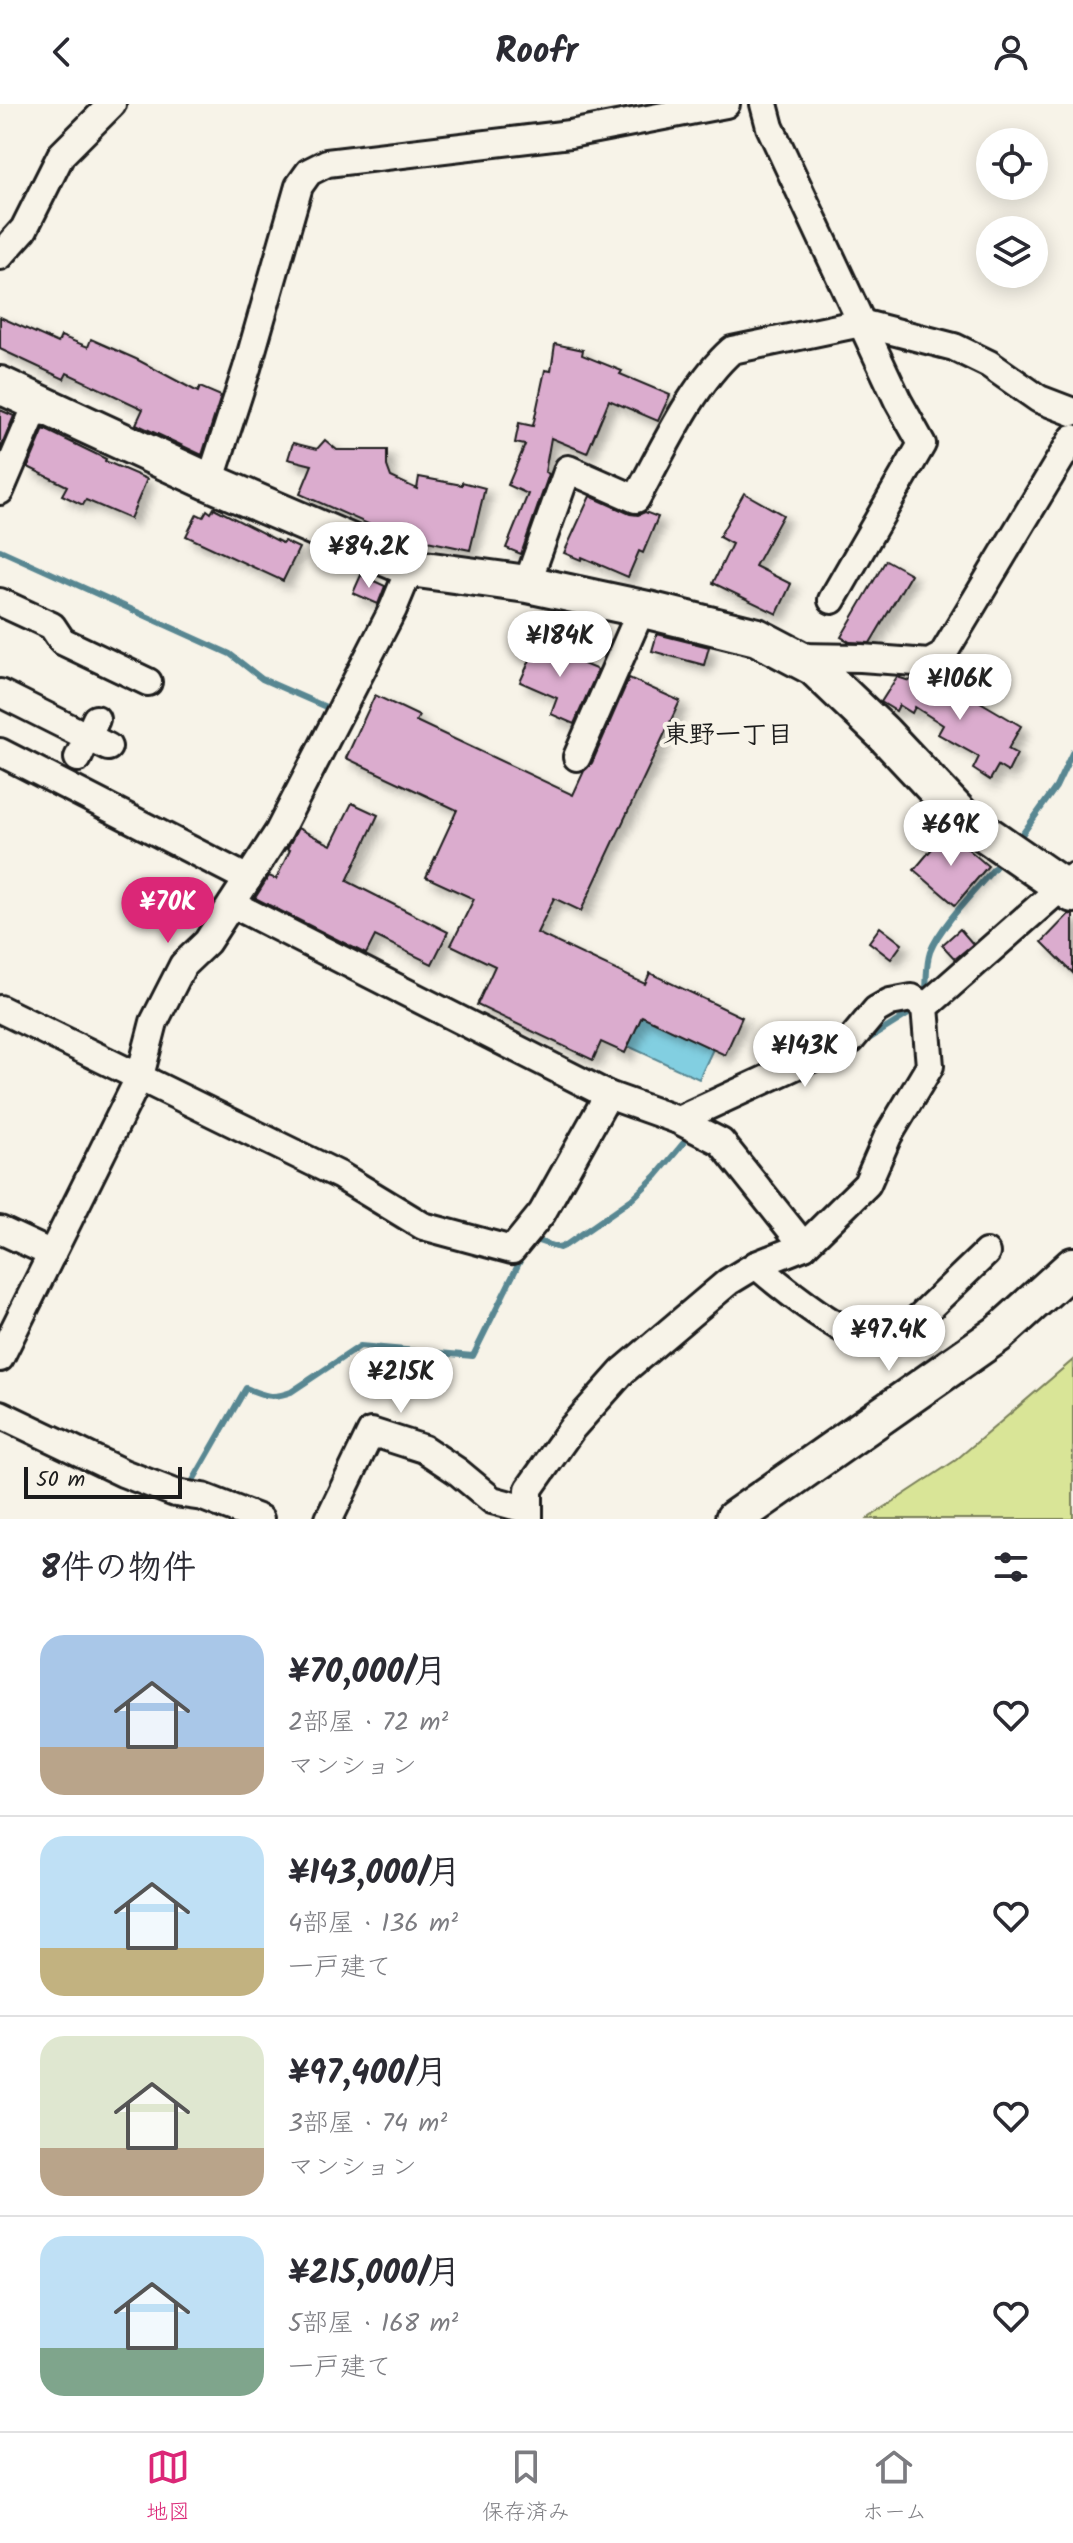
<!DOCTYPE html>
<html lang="ja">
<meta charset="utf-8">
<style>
body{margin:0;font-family:Kalam,"Klee One",sans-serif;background:#f2f2f3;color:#2b2b33;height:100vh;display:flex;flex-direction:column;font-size:30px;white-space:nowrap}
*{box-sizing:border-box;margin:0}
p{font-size:26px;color:#7c7c81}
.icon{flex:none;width:44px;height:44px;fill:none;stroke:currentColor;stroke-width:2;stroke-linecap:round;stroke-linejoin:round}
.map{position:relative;height:1415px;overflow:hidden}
.sheet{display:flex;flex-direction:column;background:#fff;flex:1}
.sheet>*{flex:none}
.buttons{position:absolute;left:976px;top:24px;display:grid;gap:16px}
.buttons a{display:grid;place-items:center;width:72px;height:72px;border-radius:50%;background:#fff;box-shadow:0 4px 20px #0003;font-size:40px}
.scale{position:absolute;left:24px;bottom:20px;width:158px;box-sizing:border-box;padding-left:8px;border:4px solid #1c1c1c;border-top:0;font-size:22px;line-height:28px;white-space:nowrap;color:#1c1c1c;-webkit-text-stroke:6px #f7f3e8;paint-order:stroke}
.price{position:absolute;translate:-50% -68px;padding:0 18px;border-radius:28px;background:#fff;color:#222;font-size:26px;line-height:52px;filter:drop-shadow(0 2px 4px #0008)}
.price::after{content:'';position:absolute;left:50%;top:48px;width:24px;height:18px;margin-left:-12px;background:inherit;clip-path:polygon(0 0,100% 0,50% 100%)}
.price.active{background:#db2777;color:#fff}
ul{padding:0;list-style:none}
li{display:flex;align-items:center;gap:24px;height:200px;padding:0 40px}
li+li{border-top:2px solid #e1e1e2}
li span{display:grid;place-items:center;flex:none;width:224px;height:160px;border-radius:24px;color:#555}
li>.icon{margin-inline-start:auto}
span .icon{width:96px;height:96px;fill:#fffc;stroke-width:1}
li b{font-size:34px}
h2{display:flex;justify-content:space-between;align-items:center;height:96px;padding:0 40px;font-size:34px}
header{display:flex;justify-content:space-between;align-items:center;height:104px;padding:0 40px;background:#fff;font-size:36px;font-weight:800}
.tabs{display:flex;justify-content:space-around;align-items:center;height:112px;border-top:2px solid #e1e1e2;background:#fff;font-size:22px;color:#7c7c81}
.tabs a{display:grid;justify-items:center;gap:4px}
.tabs .active{color:#db2777}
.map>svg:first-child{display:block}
.green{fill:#d9e597;stroke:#7a805a;stroke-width:2}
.water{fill:#82cfe1;stroke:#598792;stroke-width:2}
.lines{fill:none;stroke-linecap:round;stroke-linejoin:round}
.stream{stroke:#598792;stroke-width:6}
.building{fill:#dbacce;stroke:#1c1c1c;stroke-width:2;filter:url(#shadow)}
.street-casing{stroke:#1c1c1c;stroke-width:32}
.secondary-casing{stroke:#1c1c1c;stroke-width:42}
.street{stroke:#f7f3e8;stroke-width:26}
.secondary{stroke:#f7f3e8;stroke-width:36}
.labels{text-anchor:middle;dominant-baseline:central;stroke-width:8;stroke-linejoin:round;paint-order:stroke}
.neighbourhood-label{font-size:26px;font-weight:bold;fill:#1c1c1c;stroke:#f7f3e8}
</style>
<header><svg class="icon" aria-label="back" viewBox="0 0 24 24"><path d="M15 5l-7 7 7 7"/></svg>Roofr<svg class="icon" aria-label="person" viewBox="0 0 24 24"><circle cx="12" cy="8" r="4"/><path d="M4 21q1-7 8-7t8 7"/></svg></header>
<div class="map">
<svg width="1073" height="1415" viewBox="0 0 1073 1415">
<defs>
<filter id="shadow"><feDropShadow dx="7" dy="7" stdDeviation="4" flood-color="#0004"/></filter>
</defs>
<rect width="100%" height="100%" fill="#f7f3e8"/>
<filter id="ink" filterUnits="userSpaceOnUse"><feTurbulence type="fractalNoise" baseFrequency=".0125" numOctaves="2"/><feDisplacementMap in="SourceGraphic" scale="16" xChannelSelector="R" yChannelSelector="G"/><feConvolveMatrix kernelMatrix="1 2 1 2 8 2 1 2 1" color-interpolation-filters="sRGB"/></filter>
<g filter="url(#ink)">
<!-- green -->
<polygon class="green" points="1073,1256 1073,1415 867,1415 956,1356"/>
<!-- water -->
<polygon class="water" points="648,898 670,925 713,945 699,975 628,942"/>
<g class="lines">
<!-- stream -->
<g class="stream">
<polyline points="0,446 230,550 262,575 335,607"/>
<polyline points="1021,732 1056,683 1073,647"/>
<path d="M926,885C927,873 926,860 930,848C940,822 977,785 996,762"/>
<polyline points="864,938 915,906"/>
<polyline points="532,1135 559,1144 566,1141 632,1095 656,1072 691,1030"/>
<path d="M187,1379L191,1380L246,1284C264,1292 273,1295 291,1288L360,1242L473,1252L523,1151"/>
</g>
</g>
<!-- building -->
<g class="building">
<polygon points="0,213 58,239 61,232 88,243 91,235 136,255 198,288 200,283 221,292 202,351 136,320 143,305 67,269 64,275 0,245"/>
<polygon points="555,240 583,246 582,251 622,267 620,270 670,291 658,317 609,296 587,349 551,334 545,368 549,370 521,450 506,444 528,390 508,381 525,341 515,339 519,319 533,322 545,266 551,267"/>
<polygon points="0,306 14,312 0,346"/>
<polygon points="44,325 106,355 105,357 147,375 130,415 86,396 83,401 62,391 67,382 28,363"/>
<polygon points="325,336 337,346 387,346 387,362 391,373 417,385 419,373 462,381 462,378 485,384 470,446 408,433 410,425 381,428 373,422 300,390 312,361 288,355 293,339 317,345"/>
<polygon points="744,389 783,411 755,462 791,480 777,510 713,479 732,440 719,433"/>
<polygon points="590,392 630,410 638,411 645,408 658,413 643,449 639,447 628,473 582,453 581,456 564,449"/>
<polygon points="214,404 282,439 284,437 299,444 283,477 186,432 197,410 203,413 207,406 211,409"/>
<polygon points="886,456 911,470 870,539 850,538 841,533"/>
<polygon points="361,471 385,482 378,500 353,489"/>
<polygon points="657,530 709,543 704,561 652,547"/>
<polygon points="546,535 577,549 574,556 598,566 574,620 551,610 557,594 520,578 534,547 539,550"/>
<polygon points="897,573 910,577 912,574 926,575 965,600 970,592 1021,622 1008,645 1017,650 1008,668 998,662 990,676 973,665 979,653 938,630 943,621 915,603 912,609 899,601 896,607 881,598"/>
<polygon points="629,574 680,597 581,807 554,794 537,829 645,880 650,869 742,913 725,951 642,912 625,949 601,938 593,956 477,901 495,862 451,841 474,795 426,773 457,706 346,654 375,591 419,612 416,617 573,691 584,667 592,659"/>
<polygon points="352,699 378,711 347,777 448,828 432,860 375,832 366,850 255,794 269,772 276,775 290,746 287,745 298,724 331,741"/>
<polygon points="947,727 988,762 955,801 914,766"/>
<polygon points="1069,810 1073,811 1073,869 1042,838"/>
<polygon points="880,823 902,840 891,855 869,838"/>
<polygon points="960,825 973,840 955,855 942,841"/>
</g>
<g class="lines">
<defs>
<g id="street">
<polyline points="764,0 770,23 898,297 922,340 832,496"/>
<polyline points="0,152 24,125 61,51 112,0"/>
<polyline points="210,378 247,264 299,82 309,68 327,59 570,30 726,0"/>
<polyline points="0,387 38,298"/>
<path d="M527,480L568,365L636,395C662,348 692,281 732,246L861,219L954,243L989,260L1039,295L1073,308"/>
<polyline points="0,498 52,522 62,537 148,578"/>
<polyline points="799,553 861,554 929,559 942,552 1073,334"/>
<polyline points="0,589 108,643"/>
<polyline points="0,648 248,775"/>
<polyline points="577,653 642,504"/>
<polyline points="78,654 96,615"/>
<polyline points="232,800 608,991 678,1016 721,1038 804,1142"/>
<polyline points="0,905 339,1071 423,1122 512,1146 542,1109 608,991"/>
<polyline points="678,1016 851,936 876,906 890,898 912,894 925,903"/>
<polyline points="0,1126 52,1150"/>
<path d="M756,1161C779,1181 852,1241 882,1238C891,1238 897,1232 904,1228L986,1149"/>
<polyline points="0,1254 140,972 154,918 183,861 207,838 279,727 393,505 410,464"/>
<polyline points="0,1310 123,1369 175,1389 203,1393 260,1415"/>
<polyline points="329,1415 371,1328 424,1345 457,1367 492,1396 529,1406"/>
<polyline points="529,1415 529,1385 572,1324 623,1267 728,1178 756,1161 804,1142 867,1080 888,1032 930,962 925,903 1073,773"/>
</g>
<g id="secondary">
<polyline points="0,281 210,378 410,464 527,480 648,506 757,533 814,563 883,629 963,714 1073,790"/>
<polyline points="734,1415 998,1230 1073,1162"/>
</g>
</defs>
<!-- street casing -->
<use href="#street" class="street-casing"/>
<!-- secondary casing -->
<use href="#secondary" class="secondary-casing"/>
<!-- street -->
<use href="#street" class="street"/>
<!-- secondary -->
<use href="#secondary" class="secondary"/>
</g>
</g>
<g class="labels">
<!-- neighbourhood labels -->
<g class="neighbourhood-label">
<text x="728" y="632">東野一丁目</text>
</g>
</g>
</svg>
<div class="buttons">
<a><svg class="icon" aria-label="locate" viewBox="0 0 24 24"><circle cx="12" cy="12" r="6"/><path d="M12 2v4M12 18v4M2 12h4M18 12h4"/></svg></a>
<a><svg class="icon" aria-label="layers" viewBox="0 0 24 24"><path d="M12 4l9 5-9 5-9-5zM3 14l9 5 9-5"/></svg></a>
</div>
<div class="scale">50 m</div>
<b class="price" style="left:369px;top:486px">¥84.2K</b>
<b class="price" style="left:560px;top:575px">¥184K</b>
<b class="price" style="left:960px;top:618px">¥106K</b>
<b class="price" style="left:951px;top:764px">¥69K</b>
<b class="price active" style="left:168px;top:841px">¥70K</b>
<b class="price" style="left:805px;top:985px">¥143K</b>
<b class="price" style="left:889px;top:1269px">¥97.4K</b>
<b class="price" style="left:401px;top:1311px">¥215K</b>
</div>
<section class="sheet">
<h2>8件の物件<svg class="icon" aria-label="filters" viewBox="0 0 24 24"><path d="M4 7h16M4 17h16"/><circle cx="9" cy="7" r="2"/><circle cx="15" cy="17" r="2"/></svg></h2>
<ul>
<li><span style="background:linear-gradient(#a9c7e8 70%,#b9a48a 0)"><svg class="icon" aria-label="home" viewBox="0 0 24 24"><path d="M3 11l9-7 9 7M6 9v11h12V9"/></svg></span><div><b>¥70,000/月</b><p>2部屋 · 72 m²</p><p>マンション</p></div><svg class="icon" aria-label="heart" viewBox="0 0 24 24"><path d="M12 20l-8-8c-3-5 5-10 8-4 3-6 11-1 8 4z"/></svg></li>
<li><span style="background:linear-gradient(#bfe0f5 70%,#c2b280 0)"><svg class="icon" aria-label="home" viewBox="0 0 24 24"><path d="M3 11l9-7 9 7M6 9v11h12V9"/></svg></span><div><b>¥143,000/月</b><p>4部屋 · 136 m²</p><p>一戸建て</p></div><svg class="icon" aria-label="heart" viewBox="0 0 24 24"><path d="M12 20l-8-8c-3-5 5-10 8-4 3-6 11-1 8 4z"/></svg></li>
<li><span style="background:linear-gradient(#dfe7d0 70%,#b9a48a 0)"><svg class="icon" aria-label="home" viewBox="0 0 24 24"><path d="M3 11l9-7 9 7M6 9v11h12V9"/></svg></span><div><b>¥97,400/月</b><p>3部屋 · 74 m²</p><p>マンション</p></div><svg class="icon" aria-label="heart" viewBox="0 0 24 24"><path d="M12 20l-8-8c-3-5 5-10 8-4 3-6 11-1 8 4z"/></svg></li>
<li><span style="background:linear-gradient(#bfe0f5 70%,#7fa58c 0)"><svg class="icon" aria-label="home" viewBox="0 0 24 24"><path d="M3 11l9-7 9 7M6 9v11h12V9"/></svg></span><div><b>¥215,000/月</b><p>5部屋 · 168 m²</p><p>一戸建て</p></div><svg class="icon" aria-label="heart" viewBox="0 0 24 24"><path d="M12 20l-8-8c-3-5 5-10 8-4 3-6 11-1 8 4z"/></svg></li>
</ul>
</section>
<nav class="tabs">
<a class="active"><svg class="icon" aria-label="map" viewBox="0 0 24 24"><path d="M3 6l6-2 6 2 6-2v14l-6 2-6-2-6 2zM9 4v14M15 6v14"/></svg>地図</a>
<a><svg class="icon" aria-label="saved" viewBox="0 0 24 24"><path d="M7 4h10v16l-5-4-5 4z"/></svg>保存済み</a>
<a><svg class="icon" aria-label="home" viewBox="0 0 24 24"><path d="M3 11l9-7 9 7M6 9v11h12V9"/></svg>ホーム</a>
</nav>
